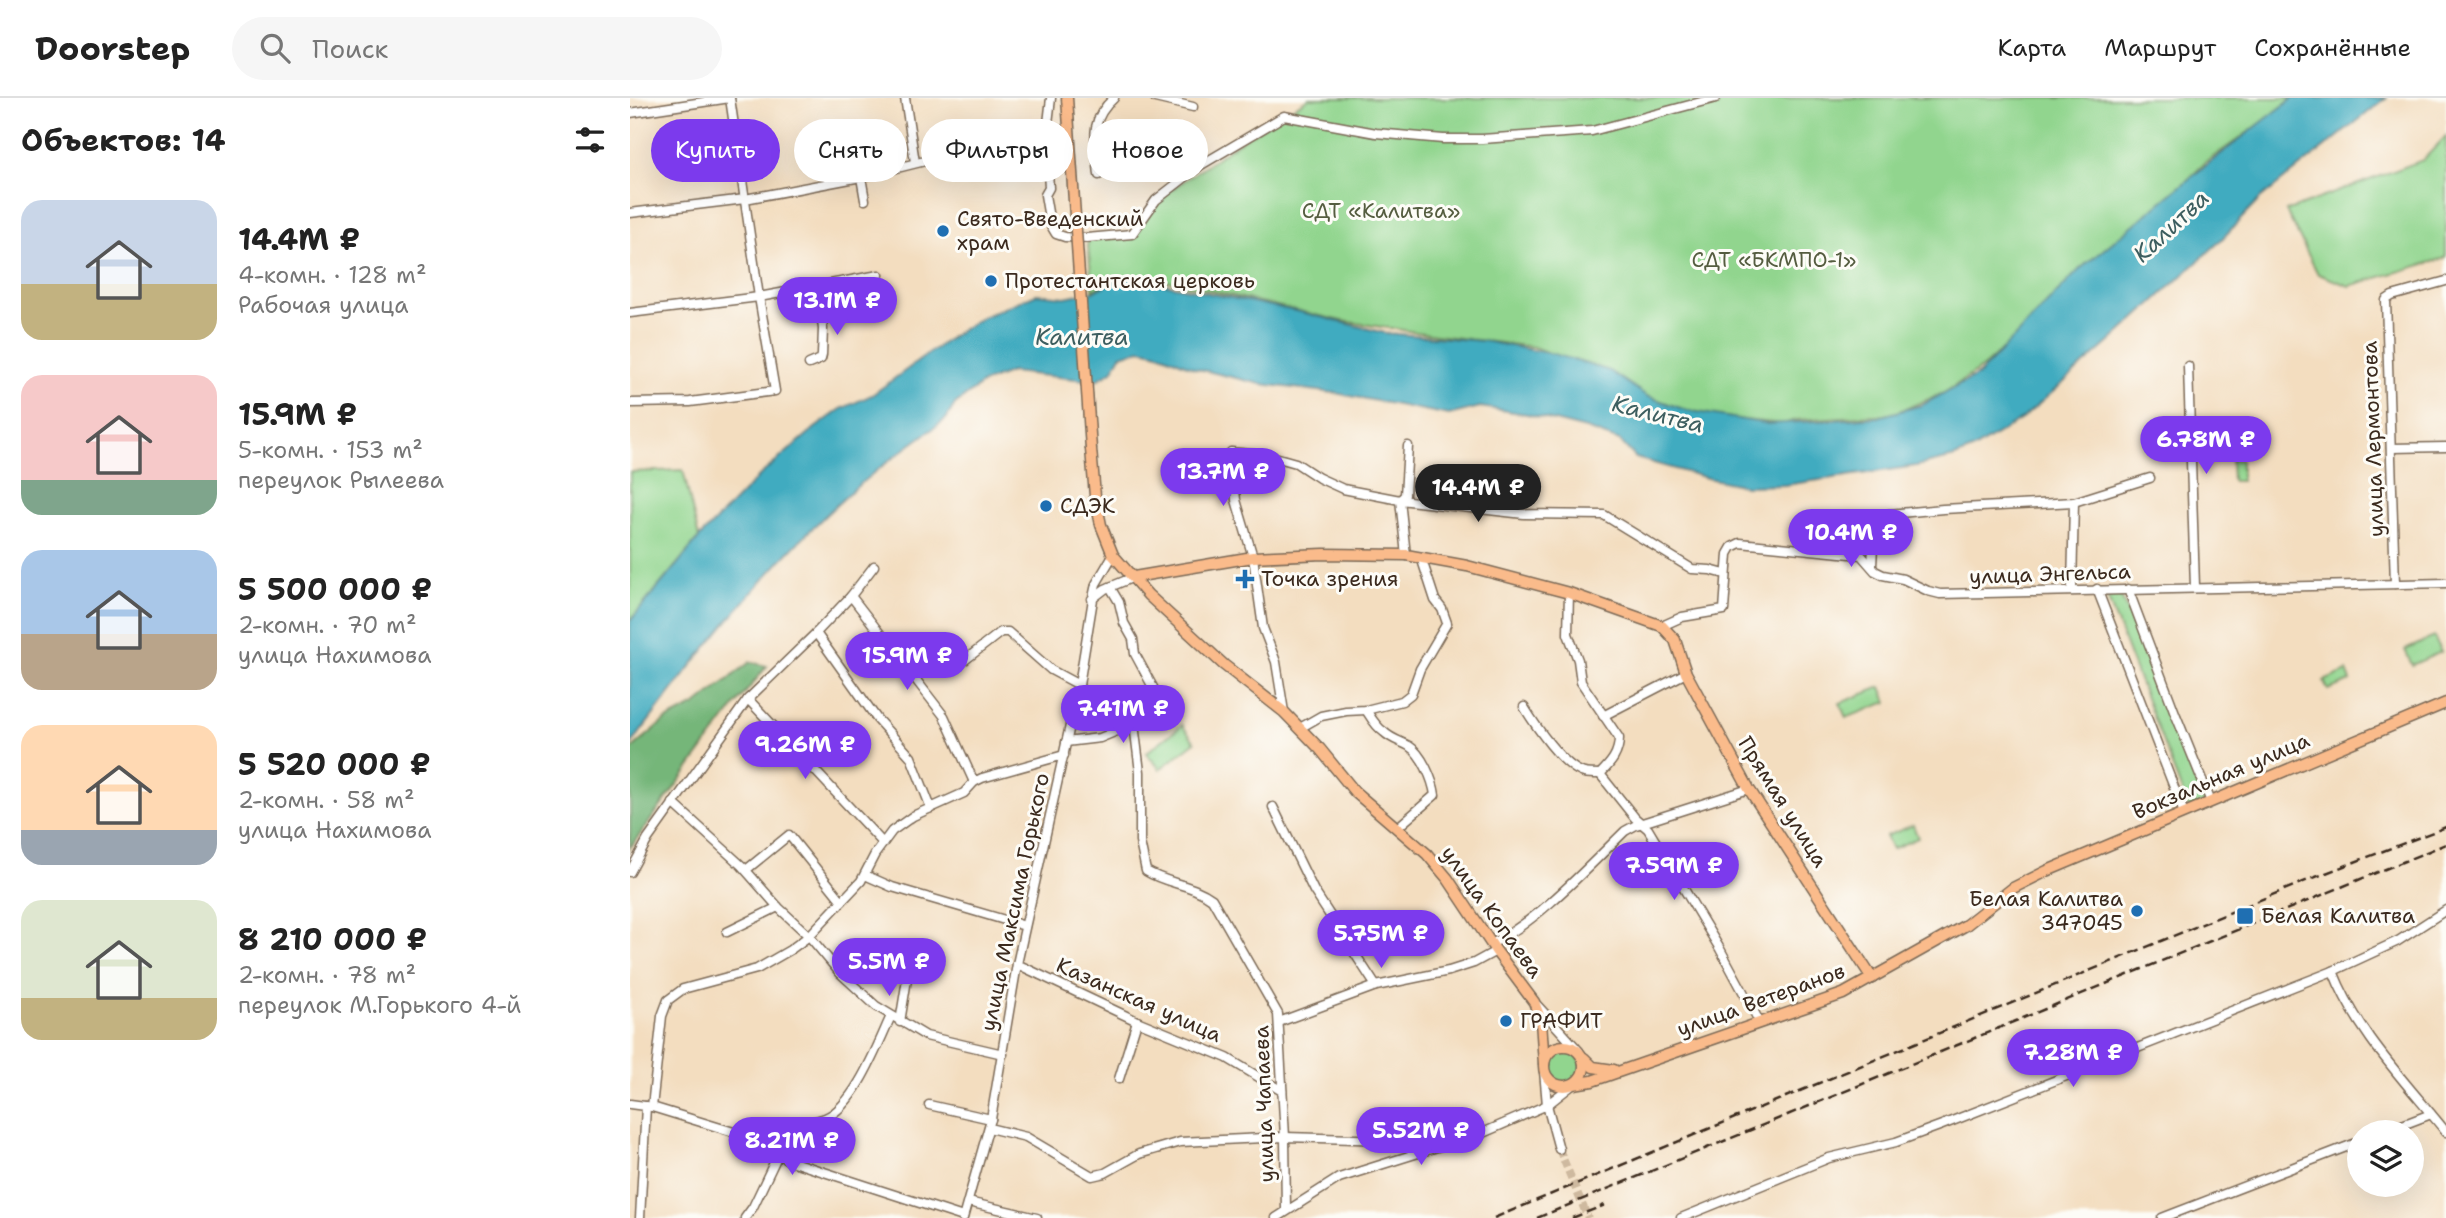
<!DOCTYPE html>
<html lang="ru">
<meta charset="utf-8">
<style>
body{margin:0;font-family:"Shantell Sans",sans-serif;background:#f6f6f6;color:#222;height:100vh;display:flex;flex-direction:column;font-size:26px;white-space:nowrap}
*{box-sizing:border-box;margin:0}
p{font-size:23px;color:#767676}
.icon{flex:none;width:38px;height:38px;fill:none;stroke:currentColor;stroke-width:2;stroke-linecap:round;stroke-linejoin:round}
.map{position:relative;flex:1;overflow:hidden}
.sheet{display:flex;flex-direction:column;background:#fff;width:630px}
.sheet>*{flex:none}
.hud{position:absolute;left:21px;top:21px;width:665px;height:63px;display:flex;gap:14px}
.tools{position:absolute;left:1717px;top:1022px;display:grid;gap:14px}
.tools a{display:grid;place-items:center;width:77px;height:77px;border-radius:50%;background:#fff;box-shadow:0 7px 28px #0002;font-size:35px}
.price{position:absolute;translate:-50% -60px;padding:0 16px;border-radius:24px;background:#7c3aed;color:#fff;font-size:23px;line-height:46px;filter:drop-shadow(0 2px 4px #0008)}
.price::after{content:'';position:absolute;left:50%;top:42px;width:21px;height:16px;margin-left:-10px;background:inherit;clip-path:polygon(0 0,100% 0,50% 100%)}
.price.active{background:#222;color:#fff}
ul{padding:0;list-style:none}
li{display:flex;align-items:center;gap:21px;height:175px;padding:0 21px}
li span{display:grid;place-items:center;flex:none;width:196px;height:140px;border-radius:21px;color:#555}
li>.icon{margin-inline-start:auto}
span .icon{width:84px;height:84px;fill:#fffc;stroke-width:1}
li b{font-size:30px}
h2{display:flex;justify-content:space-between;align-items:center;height:84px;padding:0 21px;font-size:30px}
.tag{padding:0 24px;border-radius:32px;background:#fff;box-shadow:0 7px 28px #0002;font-size:24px;line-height:63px}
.tag.active{background:#7c3aed;color:#fff}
header{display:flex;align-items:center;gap:42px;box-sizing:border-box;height:98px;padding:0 35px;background:#fff;border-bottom:2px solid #e0e0e0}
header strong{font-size:33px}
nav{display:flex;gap:38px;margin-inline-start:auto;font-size:24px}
.search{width:490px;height:63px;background:#f6f6f6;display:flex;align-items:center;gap:18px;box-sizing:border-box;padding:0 24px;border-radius:38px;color:#767676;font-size:26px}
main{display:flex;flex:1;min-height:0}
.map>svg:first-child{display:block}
.green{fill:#91d58e;stroke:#668056;stroke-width:2}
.forest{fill:#74b679;stroke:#58704c;stroke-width:2}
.water{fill:#41abc0;stroke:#3e6a6f;stroke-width:2}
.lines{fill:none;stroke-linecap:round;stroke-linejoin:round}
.minor-tunnel{stroke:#ceb99f;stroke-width:8;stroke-dasharray:8 4;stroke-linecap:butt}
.minor-casing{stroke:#7b6956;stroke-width:11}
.major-casing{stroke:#7b6956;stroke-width:13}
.minor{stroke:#fff;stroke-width:8}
.major{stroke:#fabb8b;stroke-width:10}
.rail{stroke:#3b2a1e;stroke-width:2.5;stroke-dasharray:10 5;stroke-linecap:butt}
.major-bridge-casing{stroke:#7b6956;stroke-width:13;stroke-linecap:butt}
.major-bridge{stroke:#fabb8b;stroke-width:10}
.poi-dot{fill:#1f6fb2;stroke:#fdfcf7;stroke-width:2.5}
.labels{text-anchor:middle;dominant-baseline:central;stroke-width:6;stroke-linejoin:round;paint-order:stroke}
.park-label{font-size:21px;fill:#555d40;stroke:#fdfcf7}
.poi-label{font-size:21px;fill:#3b2a1e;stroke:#fdfcf7;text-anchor:start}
.street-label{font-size:21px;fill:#3b2a1e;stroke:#fdfcf7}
.water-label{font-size:23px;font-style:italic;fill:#3d5e5f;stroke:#fdfcf7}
</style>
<header>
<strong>Doorstep</strong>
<div class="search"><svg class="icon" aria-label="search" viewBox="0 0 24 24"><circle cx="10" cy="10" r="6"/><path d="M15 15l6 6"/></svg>Поиск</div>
<nav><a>Карта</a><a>Маршрут</a><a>Сохранённые</a></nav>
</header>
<main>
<section class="sheet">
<h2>Объектов: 14<svg class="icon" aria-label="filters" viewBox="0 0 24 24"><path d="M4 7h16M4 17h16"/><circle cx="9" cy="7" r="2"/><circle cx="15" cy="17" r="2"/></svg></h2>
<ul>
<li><span style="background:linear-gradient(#c9d6e8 60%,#c2b280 0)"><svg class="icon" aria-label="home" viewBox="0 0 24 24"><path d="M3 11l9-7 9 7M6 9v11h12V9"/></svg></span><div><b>14.4M ₽</b><p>4-комн. · 128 m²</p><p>Рабочая улица</p></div></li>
<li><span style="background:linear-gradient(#f6c9c9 75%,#7fa58c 0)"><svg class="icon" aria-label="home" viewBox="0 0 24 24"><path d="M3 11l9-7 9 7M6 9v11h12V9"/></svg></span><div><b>15.9M ₽</b><p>5-комн. · 153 m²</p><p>переулок Рылеева</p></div></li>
<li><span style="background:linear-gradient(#a9c7e8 60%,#b9a48a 0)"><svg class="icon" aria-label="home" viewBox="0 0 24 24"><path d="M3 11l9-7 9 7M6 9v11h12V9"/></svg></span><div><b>5 500 000 ₽</b><p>2-комн. · 70 m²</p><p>улица Нахимова</p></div></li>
<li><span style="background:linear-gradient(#ffd9b3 75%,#9aa5b1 0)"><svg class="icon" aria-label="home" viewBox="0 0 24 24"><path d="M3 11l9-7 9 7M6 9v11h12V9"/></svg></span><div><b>5 520 000 ₽</b><p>2-комн. · 58 m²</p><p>улица Нахимова</p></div></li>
<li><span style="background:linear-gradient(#dfe7d0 70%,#c2b280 0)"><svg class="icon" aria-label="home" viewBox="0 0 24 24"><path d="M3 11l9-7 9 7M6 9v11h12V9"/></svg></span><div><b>8 210 000 ₽</b><p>2-комн. · 78 m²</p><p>переулок М.Горького 4-й</p></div></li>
</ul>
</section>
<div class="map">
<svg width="1816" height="1120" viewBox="0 0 1816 1120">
<rect width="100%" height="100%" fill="#fdfcf7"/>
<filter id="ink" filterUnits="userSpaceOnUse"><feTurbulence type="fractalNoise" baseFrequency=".0143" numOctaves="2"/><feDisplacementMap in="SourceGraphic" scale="14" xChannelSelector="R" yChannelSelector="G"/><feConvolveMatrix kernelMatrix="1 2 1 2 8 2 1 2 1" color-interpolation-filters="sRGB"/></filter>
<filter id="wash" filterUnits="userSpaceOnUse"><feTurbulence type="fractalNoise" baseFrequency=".00686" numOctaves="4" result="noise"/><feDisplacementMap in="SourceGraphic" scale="28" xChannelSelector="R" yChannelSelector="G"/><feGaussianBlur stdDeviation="1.57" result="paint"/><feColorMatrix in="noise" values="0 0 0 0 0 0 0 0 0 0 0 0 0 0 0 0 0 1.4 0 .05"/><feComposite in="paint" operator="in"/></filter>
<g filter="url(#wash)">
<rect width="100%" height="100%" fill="#f3ddbf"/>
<!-- green -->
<g class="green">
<polygon points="679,0 1667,0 1576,64 1528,111 1354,268 1314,295 1262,316 1166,322 1154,326 1103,321 1041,309 995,290 944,264 903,249 806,237 712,223 539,183 501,179 476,185 463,192 457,140 502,136 524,104 609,44"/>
<polygon points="1816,38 1816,160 1719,188 1688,176 1656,113 1793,62"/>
<polygon points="244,182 250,218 201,226 195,191"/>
<polygon points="1601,362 1611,362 1611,383 1602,383"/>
<polygon points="53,372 69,440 0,523 0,374"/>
<polygon points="1476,496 1490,496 1575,705 1559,712"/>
<polygon points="1804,539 1811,554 1782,567 1775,552"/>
<polygon points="1717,573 1721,583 1698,592 1694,583"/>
<polygon points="1251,589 1257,604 1216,620 1210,605"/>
<polygon points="552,627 565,644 530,671 516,655"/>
<polygon points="1283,727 1288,740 1262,751 1256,738"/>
<circle cx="935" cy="968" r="16"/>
</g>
<!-- forest -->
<polygon class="forest" points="120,564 137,568 111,600 0,750 0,652 34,623 66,607"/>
<!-- water -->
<path class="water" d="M1663,0H1756L1630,101L1588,145L1482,242L1393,320L1342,352L1325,359L1286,368L1155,387L1116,388L1077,380L1006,360L990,343L956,331L897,316L850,309L819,317L705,295L631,286L564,270L529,255L511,251L491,257L482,273L465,283L381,274L353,285L325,306L316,321C285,344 252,366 223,392C138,467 68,557 0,648V523L69,440L129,378L185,330L211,311L242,297L328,234L353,219L406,196L435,199L464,193L490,180H505L671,214L755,235L854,243L924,256L980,273L1017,298L1056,312L1138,326L1248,319L1292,307L1348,277L1450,171L1565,76Z"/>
</g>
<g filter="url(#ink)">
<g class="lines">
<!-- minor-tunnel -->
<polyline class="minor-tunnel" points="929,1051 958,1120"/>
<defs>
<g id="minor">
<polyline points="275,0 285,64"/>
<polyline points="421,0 416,42 419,90 415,97 420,126 426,136 435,139 457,140 502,136 526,102 571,67 654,18 746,35 813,41 852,41 962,33 1086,0"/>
<polyline points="525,0 563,9"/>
<polyline points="0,15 100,0"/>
<path d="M469,77C466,45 457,24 484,0"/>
<polyline points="231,79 235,102"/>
<polyline points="0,115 115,101 231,79 323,56"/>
<polyline points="0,215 129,199 249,177"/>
<polyline points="179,266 191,261 192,257 193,231 188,188"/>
<polyline points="1558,268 1565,489"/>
<polyline points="0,305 60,304 145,293 129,199 100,0"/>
<polyline points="1761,350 1816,349"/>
<polyline points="776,457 770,402 775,397 778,348"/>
<polyline points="1242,468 1244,428 1259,416 1313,411 1444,404 1520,380"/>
<polyline points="1765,486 1756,202 1762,198 1816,183"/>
<polyline points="1442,491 1444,404"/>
<polyline points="1467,491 1554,715"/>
<polyline points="1498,491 1545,615 1581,704"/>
<path d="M939,495L938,536L948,562L951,584L989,640C989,656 981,665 970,676"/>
<polyline points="221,498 314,618 344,684"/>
<polyline points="462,501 475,491 504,479"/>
<polyline points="1032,528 1052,519 1094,512 1098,456 1102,449 1110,445 1231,457 1245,473 1253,477 1273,481 1298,493 1310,496 1816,485"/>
<polyline points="186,535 247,621 281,659 301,710"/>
<polyline points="335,562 371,534 378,534 421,572 449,587"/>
<polyline points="118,601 253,745"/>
<path d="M894,609C905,627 933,669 954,675C959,676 965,676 970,676"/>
<path d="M736,612C741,620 746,629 754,634C761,641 770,643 779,648C792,656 803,682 805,697L767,730"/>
<polyline points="654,614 646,564 633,530 623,459 606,402 601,354 641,358 666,365 689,380 713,391 770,402 894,416 974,417 1062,471 1080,472 1095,476"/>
<polyline points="973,618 1056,575"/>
<path d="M504,626L510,674V744L516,773C537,786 562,786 582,801L648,916L655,1039L656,1112"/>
<polyline points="670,630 691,618 716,613 736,612 772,603 781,596 790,571 817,525 812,511 805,502 791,459"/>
<polyline points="436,644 470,640 504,626 532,606 505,556 503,541 494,525 489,504 480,489"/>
<polyline points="970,676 1005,720 1018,731 1090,851 1130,925"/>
<polyline points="43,705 112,768 148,809 179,838 210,875 246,908 296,938 373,956"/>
<polyline points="643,709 684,793 746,888"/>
<polyline points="116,772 159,737 212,803"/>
<polyline points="0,774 18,741 118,601 186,535 221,498 244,468"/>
<polyline points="235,777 262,789 395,828"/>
<polyline points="97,834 148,809"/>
<path d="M861,846C906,825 959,768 995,733L1006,727L1119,691"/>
<polyline points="387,866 507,923 597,960 652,993"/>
<path d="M1703,873C1727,935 1775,983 1816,1034"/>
<polyline points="906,906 949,953"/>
<polyline points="270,924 277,881"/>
<polyline points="649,924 746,888 819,873 844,865 866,853"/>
<polyline points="914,973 917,1007 929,1051"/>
<polyline points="489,981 507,923"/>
<polyline points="0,1006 22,1009 120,1039 160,1063 333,1119"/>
<polyline points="299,1007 361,1021"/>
<polyline points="22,1009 32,918 38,902 53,891 127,871 160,852 179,838 231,783 245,756 262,733 283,718 334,695 344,684 352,680 434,657"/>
<polyline points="359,1030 396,1039 462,1078 475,1075 509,1056 550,1044 655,1039 759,1042"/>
<polyline points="1754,1034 1801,1016"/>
<polyline points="338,1104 407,1120"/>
<polyline points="10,1120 16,1008"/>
<path d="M115,1120L123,1109L162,1027C173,1025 185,1024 195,1020C225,1008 248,946 261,918"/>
<polyline points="333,1120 361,1021 387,866 449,587 464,495 466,486 483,457"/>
<polyline points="646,1120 709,1080 855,1034 917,1007 941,988"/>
<polyline points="1051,1120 1199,1060 1266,1044 1312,1027 1703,873 1768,843 1816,812"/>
<polyline points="1532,1120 1729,1044"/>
</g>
<g id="major">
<polyline points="437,0 445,118"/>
<polyline points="461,351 465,398 471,427 483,457 518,497 594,567 654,614 690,651 725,694 797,756 818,781 866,853 904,904 911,923 914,966"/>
<polyline points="504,479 623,459 694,456 776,457 837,468 939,495 1032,528 1045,542 1056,575 1119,691 1242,880"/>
<circle cx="934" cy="968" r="20"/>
<polyline points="954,960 963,969 984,972"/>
<polyline points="944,986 962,983 1213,896 1336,827 1383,790 1417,773 1816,605"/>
</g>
</defs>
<!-- minor casing -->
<use href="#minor" class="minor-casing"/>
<!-- major casing -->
<use href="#major" class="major-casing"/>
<!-- minor -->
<use href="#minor" class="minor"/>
<!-- major -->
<use href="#major" class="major"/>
<!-- rail -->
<g class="rail">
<polyline points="864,1120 1683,780 1816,729"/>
<polyline points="907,1120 1816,746"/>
<polyline points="942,1120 975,1107"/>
</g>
<defs>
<polyline id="major-bridge" points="445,118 461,351"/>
</defs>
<!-- major-bridge casing -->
<use href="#major-bridge" class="major-bridge-casing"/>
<!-- major-bridge -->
<use href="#major-bridge" class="major-bridge"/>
</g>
</g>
<!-- markers -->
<g class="poi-dot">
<circle cx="313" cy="133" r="7"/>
<circle cx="361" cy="183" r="7"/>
<circle cx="416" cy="408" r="7"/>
<path d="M611.5 470.5h7v7h7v7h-7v7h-7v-7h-7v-7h7z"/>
<circle cx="1507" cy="813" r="7"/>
<rect x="1606" y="809" width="18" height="18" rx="3.5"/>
<circle cx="876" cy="923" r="7"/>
</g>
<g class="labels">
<!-- park labels -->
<g class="park-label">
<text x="751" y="113">СДТ «Калитва»</text>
<text x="1144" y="162">СДТ «БКМПО-1»</text>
</g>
<!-- poi labels -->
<g class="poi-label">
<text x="327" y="121">Свято-Введенский<tspan x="327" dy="24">храм</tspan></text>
<text x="375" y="183">Протестантская церковь</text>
<text x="430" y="408">СДЭК</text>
<text x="631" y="481">Точка зрения</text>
<text x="1493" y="801" text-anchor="end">Белая Калитва<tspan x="1493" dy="24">347045</tspan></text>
<text x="1631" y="818">Белая Калитва</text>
<text x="890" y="923">ГРАФИТ</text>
</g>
<!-- street labels -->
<g class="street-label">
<text transform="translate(1743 341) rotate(-92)">улица Лермонтова</text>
<text transform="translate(1420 476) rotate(-2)">улица Энгельса</text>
<text transform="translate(1591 678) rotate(-23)">Вокзальная улица</text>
<text transform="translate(1153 704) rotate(58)">Прямая улица</text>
<text transform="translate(385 804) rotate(-78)">улица Максима Горького</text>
<text transform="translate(862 814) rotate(54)">улица Копаева</text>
<text transform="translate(509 902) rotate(24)">Казанская улица</text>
<text transform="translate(1131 902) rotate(-20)">улица Ветеранов</text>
<text transform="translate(634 1006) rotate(-92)">улица Чапаева</text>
</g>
<!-- water labels -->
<g class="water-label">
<text transform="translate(1541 128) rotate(-43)">Калитва</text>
<text x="452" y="239">Калитва</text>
<text transform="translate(1028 316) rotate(14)">Калитва</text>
</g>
</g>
</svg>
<div class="tools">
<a><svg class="icon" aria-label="layers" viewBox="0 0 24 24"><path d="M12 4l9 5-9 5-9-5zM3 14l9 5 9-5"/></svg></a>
</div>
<b class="price" style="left:207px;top:239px">13.1M ₽</b>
<b class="price" style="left:1576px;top:378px">6.78M ₽</b>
<b class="price" style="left:593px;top:410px">13.7M ₽</b>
<b class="price active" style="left:848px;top:426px">14.4M ₽</b>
<b class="price" style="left:1221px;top:471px">10.4M ₽</b>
<b class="price" style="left:277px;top:594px">15.9M ₽</b>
<b class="price" style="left:493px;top:647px">7.41M ₽</b>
<b class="price" style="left:175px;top:683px">9.26M ₽</b>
<b class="price" style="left:1044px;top:804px">7.59M ₽</b>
<b class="price" style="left:751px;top:872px">5.75M ₽</b>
<b class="price" style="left:259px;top:900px">5.5M ₽</b>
<b class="price" style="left:1443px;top:991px">7.28M ₽</b>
<b class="price" style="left:791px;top:1069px">5.52M ₽</b>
<b class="price" style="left:162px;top:1079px">8.21M ₽</b>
<div class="hud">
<a class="tag active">Купить</a>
<a class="tag">Снять</a>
<a class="tag">Фильтры</a>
<a class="tag">Новое</a>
</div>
</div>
</main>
